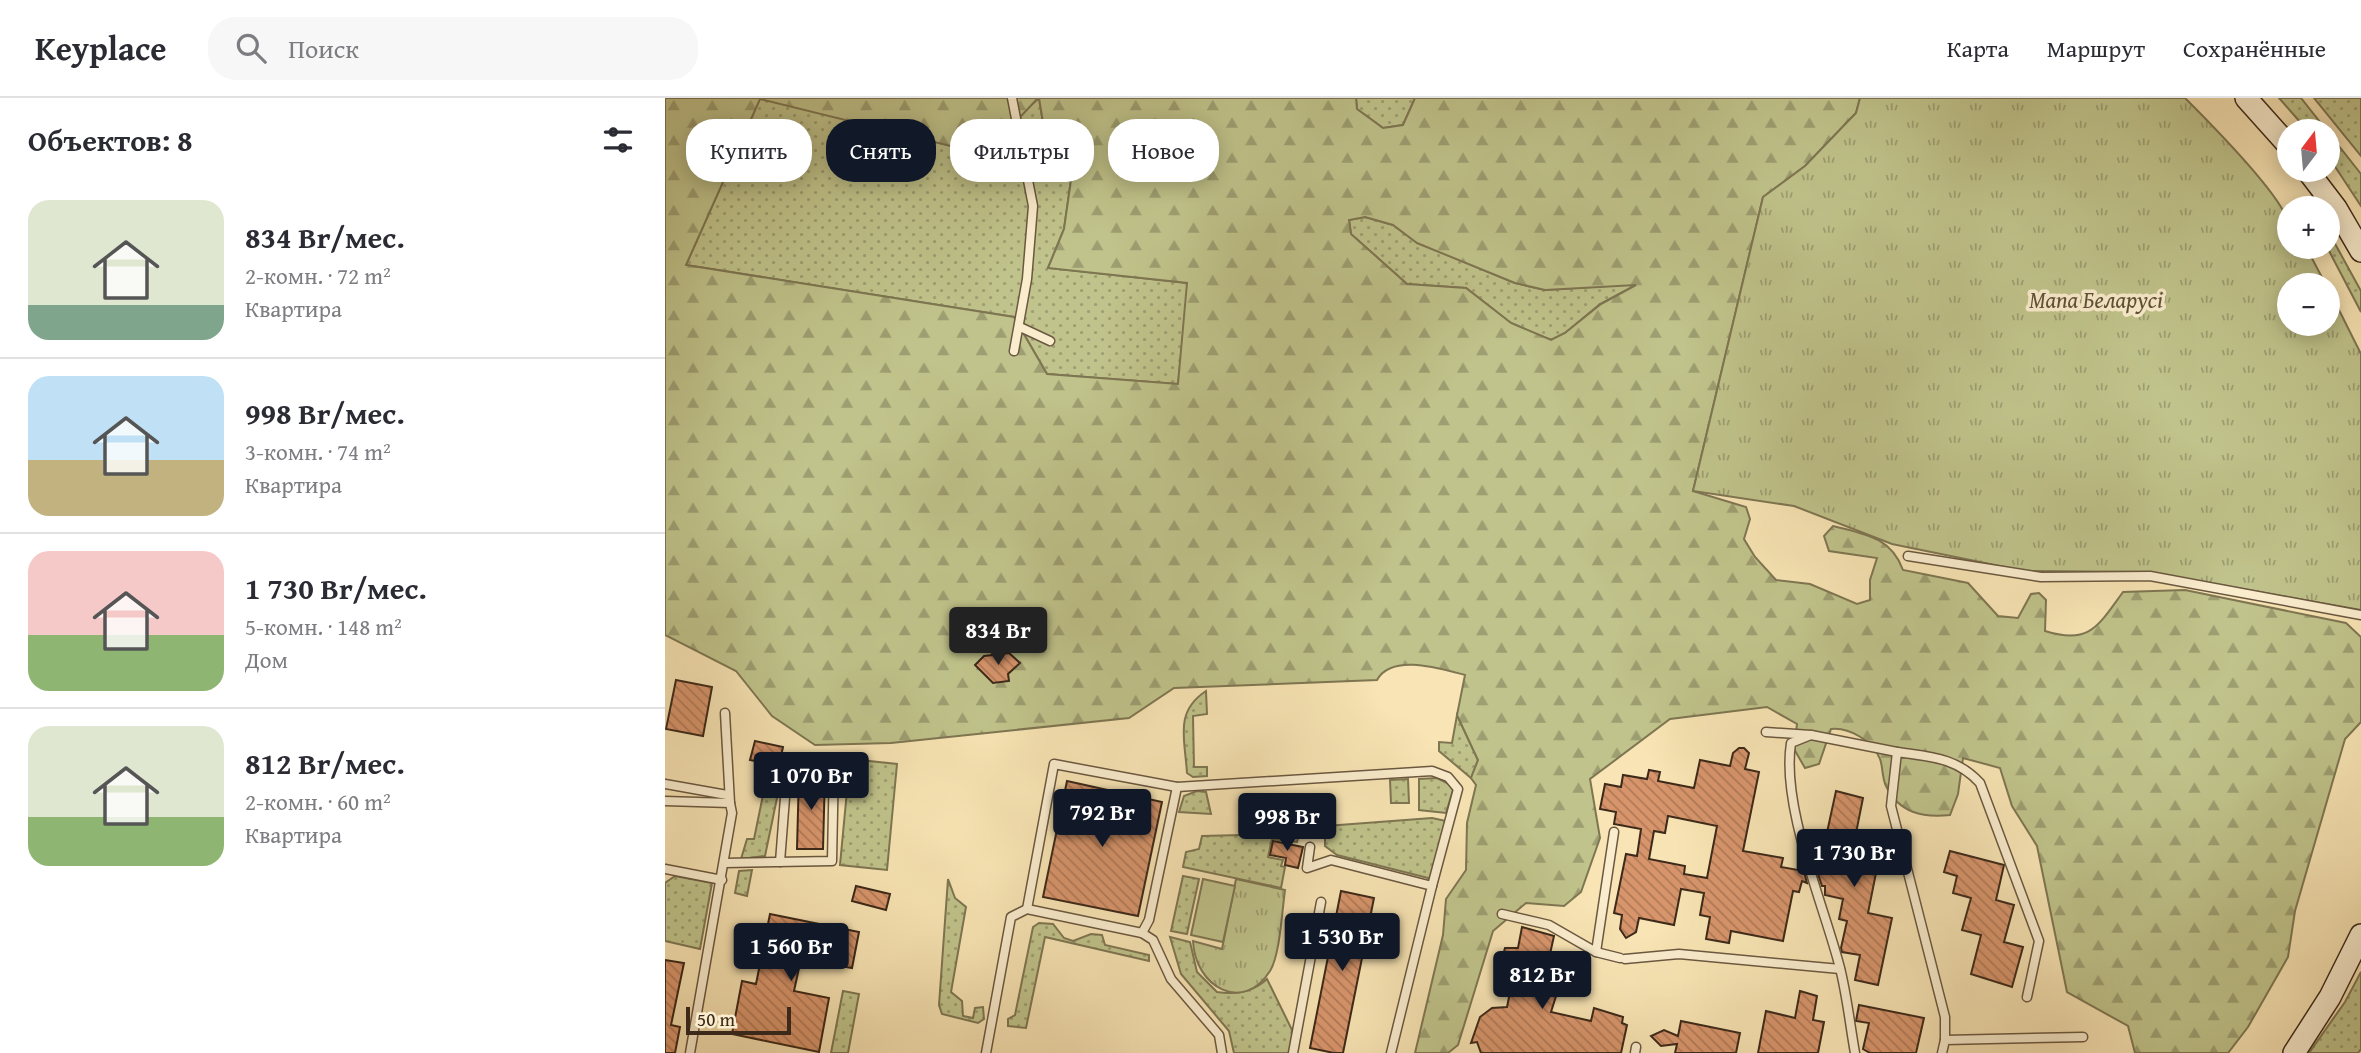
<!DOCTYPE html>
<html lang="ru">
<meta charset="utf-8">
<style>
body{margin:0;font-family:"Gentium Book Plus",serif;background:#f7f7f7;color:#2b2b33;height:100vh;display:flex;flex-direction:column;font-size:26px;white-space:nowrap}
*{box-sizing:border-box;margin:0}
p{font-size:23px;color:#7c7c81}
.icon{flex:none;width:38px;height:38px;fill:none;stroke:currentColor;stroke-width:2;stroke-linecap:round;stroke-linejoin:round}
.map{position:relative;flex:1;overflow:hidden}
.sheet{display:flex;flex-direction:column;background:#fff;width:665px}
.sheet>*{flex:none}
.guide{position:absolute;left:21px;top:21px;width:665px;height:63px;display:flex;gap:14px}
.needle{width:46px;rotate:16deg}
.fabs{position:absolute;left:1612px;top:21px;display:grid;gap:14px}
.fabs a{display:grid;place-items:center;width:63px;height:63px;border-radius:50%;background:#fff;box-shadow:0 4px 18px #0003;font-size:35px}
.scale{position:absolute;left:21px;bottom:18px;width:105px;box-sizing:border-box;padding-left:7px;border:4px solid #3c2919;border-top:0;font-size:19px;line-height:24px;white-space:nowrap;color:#3c2919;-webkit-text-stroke:5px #faedce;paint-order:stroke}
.price{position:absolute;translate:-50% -60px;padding:0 16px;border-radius:7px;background:#111827;color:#fff;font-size:23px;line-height:46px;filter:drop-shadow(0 2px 4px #0008)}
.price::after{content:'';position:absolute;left:50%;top:42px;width:21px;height:16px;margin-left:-10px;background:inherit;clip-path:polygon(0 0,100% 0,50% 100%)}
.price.current{background:#222;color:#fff}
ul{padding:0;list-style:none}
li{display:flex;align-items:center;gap:21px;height:175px;padding:0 28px}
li+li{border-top:2px solid #e1e1e2}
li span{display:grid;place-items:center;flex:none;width:196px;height:140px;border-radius:21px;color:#555}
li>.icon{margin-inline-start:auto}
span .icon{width:84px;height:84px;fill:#fffc;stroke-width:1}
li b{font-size:30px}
h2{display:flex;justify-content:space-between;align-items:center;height:84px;padding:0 28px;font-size:30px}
.tag{padding:0 24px;border-radius:28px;background:#fff;box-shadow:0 4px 18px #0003;font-size:24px;line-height:63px}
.tag.current{background:#111827;color:#fff}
header{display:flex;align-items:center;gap:42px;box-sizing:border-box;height:98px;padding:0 35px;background:#fff;border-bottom:2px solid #e1e1e2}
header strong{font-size:33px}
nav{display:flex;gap:38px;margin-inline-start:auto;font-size:24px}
.search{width:490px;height:63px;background:#f7f7f7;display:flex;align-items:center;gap:18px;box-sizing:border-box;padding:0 24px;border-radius:28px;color:#7c7c81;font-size:26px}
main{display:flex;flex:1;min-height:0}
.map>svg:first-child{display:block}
.grass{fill:url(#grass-dots);stroke:#7e7652;stroke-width:2}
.forest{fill:url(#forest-firs);stroke:#7e7652;stroke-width:2;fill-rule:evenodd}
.park{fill:url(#park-tufts);stroke:#7e7652;stroke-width:2}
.pitch{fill:#c0c38b;stroke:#7e7652;stroke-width:2}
.building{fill:url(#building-back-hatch);stroke:#3c2919;stroke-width:2;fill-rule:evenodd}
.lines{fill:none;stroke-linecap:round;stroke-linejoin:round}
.service-casing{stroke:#6b5840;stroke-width:11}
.secondary-casing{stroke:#3c2919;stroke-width:24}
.service{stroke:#faedce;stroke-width:8}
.secondary{stroke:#faedce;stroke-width:21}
.labels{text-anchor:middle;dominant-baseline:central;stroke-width:7;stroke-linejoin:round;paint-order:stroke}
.park-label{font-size:23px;font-style:italic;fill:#5d5036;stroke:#faedce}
</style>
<header>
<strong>Keyplace</strong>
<div class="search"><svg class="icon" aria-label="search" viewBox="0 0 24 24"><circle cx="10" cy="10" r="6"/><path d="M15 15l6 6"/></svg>Поиск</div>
<nav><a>Карта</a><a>Маршрут</a><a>Сохранённые</a></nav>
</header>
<main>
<section class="sheet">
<h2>Объектов: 8<svg class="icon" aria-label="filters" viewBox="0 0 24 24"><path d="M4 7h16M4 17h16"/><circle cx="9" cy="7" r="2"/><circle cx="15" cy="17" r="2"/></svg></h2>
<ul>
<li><span style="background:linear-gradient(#dfe7d0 75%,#7fa58c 0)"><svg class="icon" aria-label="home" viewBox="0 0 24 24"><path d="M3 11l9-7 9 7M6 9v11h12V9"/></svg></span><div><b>834 Br/мес.</b><p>2-комн. · 72 m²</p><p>Квартира</p></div></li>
<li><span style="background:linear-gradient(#bfe0f5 60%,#c2b280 0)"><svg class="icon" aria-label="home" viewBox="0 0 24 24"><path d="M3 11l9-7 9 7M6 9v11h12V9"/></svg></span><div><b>998 Br/мес.</b><p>3-комн. · 74 m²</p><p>Квартира</p></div></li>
<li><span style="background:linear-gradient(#f6c9c9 60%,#8fb573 0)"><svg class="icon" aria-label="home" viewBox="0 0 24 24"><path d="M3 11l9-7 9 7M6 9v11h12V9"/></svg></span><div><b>1 730 Br/мес.</b><p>5-комн. · 148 m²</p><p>Дом</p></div></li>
<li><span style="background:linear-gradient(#dfe7d0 65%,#8fb573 0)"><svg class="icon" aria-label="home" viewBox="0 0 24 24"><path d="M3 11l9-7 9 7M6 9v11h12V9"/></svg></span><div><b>812 Br/мес.</b><p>2-комн. · 60 m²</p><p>Квартира</p></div></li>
</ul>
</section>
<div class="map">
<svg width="1696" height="955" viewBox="0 0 1696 955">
<defs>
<pattern id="grass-dots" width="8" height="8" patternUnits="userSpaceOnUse" patternTransform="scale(1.75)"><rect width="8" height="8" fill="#c0c38b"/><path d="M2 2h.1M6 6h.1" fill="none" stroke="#9d9e71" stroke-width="1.8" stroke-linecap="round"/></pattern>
<pattern id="forest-firs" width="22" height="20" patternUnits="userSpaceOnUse" patternTransform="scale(1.75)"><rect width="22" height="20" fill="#c0c38b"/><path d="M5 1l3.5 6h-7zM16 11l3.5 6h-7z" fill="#9d9e71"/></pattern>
<pattern id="park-tufts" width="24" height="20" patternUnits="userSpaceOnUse" patternTransform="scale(1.75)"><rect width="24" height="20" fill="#c0c38b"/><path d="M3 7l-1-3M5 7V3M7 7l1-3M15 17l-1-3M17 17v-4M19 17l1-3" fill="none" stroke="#9d9e71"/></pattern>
<pattern id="building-back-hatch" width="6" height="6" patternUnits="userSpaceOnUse" patternTransform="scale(1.75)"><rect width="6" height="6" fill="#d8956c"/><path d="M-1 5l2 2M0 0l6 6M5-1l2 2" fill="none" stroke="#b07a58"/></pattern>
</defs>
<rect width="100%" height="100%" fill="#f8e4b4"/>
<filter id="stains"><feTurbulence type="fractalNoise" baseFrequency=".00286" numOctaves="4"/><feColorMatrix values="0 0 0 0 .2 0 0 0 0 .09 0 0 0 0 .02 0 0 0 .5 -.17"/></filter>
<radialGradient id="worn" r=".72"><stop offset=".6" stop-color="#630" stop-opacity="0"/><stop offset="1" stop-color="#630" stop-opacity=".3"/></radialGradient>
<!-- grass -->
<g class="grass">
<polygon points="95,0 314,55 374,0 383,55 406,82 399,131 383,170 523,185 513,286 382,276 349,219 21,167"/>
<polygon points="691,0 750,0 738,27 718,30 692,11"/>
<polygon points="1614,0 1636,0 1696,76 1696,108 1663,58 1662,33 1643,33"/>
<polygon points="1649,0 1696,0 1696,58"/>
<polygon points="700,119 728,127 753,145 850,185 880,192 973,186 935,206 900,235 886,242 846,225 801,190 742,186 686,136 684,122"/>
<polygon points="1663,133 1696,193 1696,214 1662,149"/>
<path d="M541,593L542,616L528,618L529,669H542V678L528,679L522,675C520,641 509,614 541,593Z"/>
<polygon points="792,617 813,662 806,680 774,653 774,644 787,645"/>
<polygon points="185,661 232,666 222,772 175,767"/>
<polygon points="104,668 118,671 100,758 76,761 82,741 89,741"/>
<polygon points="772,680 784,686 788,692 781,715 754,712 754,681"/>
<polygon points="743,681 744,705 726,705 725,682"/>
<polygon points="532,693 541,694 546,716 514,714 519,698"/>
<polygon points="767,720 781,723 767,781 672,757 660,748 660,737 634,736 632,744 607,741 603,759 618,762 616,768 620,769 616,790 518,769 521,754 534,751 537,738 618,736 621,731"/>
<polygon points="87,772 82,798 70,795 74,773"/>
<polygon points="10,778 47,785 35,851 0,843 0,785"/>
<polygon points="518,778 534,781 522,836 506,833"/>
<polygon points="283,781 290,800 301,809 286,894 297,903 298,918 308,920 310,910 318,909 319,921 313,925 277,916 274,907"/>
<polygon points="374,825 388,826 399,840 408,843 426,836 437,837 440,847 484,857 484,863 380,839 361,930 343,928 343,921 350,917 368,829"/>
<path d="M505,839L525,844L532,874L552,894C571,897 588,894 602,881L629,936L624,955H569L564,933L516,876Z"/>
<polygon points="1696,874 1696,951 1693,955 1644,955 1680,904"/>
<polygon points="178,893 194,896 183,955 166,955"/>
</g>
<!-- forest -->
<path class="forest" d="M0,0H373L343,32L314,55L95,1L21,167L349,219L382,276L513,286L522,185L383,170L399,131L406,82L383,55L374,0H691L692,11L718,30L738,27L750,0H1195L1191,15L1140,68L1098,99L1028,393L1081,409L1085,421L1079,441L1090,459L1111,482L1145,486L1192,506L1205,502V482L1212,460L1164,453L1159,438L1168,428C1200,436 1226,439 1238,472L1303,485L1333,518L1353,520L1366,496L1374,495L1381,502L1380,533C1425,547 1433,528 1458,494L1520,492L1681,525L1696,539V624L1680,641L1630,813L1623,859L1583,929L1563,955H1470L1463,928L1402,894L1372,748L1347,708L1335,670L1298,660L1293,696L1285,717C1258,720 1234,715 1221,688C1217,680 1218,669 1215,661C1208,643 1184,629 1166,631L1154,666L1140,670L1129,651L1132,626L1102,609L1005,621L925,681L935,740L916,794L899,808L861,805L828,833L793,947L783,955H750L778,837L781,801L801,772L802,725L811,687L806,680L813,662L792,617L800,577C776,571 727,555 712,582L509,590L464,620L226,645L150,647L107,618L71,573L0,537ZM700,119L728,127L752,145L850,185L880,192L971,187L936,206L900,235L886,242L846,225L801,190L742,186L686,136L684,122Z"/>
<!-- park -->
<g class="park">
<path d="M1195,0H1520C1542,22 1620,100 1624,127C1625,134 1624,142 1624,149H1641L1661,187H1624V226H1662L1663,190L1696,256V512L1482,474L1359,473L1227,446L1129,408L1028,393L1098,99L1140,68L1191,15Z"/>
<path d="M571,781L620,792C617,813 615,857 605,873C578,916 530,889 528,843L557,851Z"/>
</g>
<!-- pitch -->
<polygon class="pitch" points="538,781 570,788 558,844 526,837"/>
<!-- building -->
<g class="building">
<polygon points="344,555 355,565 343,576 344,583 328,585 310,567 319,558"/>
<polygon points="11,582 47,589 38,638 1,631"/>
<polygon points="90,643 118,649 114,668 85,662"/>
<path d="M1074,650H1079L1084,655L1080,671L1094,674L1078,753L1118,760L1116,769L1139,773L1142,785L1137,783L1134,794L1128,793L1118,843L1066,833L1064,845L1041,841L1045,819L1035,817L1039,795L1016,791L1009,827L974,820L971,834L961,840L955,831L957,817L949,815L961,756L972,758L976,731L949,726L951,714L935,711L940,686L956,689L958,677L982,681L984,672L995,674L993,683L1029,690L1035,662L1065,668L1068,655ZM1003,718L1052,728L1042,780L1019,776L1020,768L984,761L989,733L1000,735Z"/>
<polygon points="134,676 160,676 158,751 132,751"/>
<polygon points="402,683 497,704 473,818 378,799"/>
<polygon points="1171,693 1198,700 1186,760 1213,765 1203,815 1227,820 1213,887 1190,882 1195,857 1177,854 1176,850 1182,823 1174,821 1178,801 1160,797 1160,788 1157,788 1153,776"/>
<polygon points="608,743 638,749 633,770 620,767 621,760 605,757"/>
<polygon points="1285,753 1339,767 1331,802 1349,807 1339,844 1358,849 1347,889 1306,876 1316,837 1297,832 1306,800 1288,795 1292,778 1279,774"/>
<polygon points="191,788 225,796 221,812 187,803"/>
<polygon points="676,793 709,800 678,955 669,955 645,950"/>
<polygon points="105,816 194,834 187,870 136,861 129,893 164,900 154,954 67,936 77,883 91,886"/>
<polygon points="857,829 889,838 877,892 892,895 886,914 926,923 929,910 958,919 957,925 962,927 956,955 816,955 812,944 806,945 815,919 827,910 842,909 848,880 837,877 836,864 840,850 853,850"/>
<polygon points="0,862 19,865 6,927 15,929 10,955 0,955"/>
<polygon points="1135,893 1152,898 1148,922 1159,924 1153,955 1093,955 1101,913 1130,920"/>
<polygon points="1194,907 1259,920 1251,955 1205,955 1198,951 1204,925 1191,923"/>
<polygon points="1016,923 1075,935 1071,955 1010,955 1012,946 996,948 986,938 999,932 1013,938"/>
</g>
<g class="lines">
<defs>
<g id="service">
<polyline points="347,0 368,108 362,181 349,253"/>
<polyline points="355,229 385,243"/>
<polyline points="1243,458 1376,479 1485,478 1696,517"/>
<polyline points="60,615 65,705"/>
<polyline points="1101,634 1146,637 1232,654"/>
<path d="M1146,637L1126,645C1116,709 1159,807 1175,870C1182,898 1185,927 1190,955"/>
<polyline points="0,686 62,697"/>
<polyline points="0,703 65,705 67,715 25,955"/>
<polyline points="645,749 642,770 666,762 767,788 726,955"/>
<polyline points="115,764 123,661"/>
<polyline points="60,765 167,763 169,663"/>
<polyline points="0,771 57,782"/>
<polyline points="362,811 389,666 512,689 767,673 783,679 793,691 767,788"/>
<polyline points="837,816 884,827 931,854 955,860"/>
<polyline points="477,835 484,822 512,689"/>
<polyline points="931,854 949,734"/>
<polyline points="960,861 1014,856 1175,871"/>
<path d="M1280,942V919L1226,708L1232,654C1265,659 1291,659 1315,685L1374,843L1362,899"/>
<polyline points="321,955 346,819 362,811 477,835 488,842 506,881 554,937 557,955"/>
<polyline points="628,955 656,804"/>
<polyline points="970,955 971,949"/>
<polyline points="1277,955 1280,942 1418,939"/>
</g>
<g id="secondary">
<polyline points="1581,0 1624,48"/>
<polyline points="1642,72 1671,110 1696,153"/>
<polyline points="1629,955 1665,899 1696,837"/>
</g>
</defs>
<!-- service casing -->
<use href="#service" class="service-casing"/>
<!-- secondary casing -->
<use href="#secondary" class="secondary-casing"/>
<!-- service -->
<use href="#service" class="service"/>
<!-- secondary -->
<use href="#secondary" class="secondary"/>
</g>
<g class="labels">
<!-- park labels -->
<g class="park-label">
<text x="1431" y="201">Мапа Беларусі</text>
</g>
</g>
<rect width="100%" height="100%" filter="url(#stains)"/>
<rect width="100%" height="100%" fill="url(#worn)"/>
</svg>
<div class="fabs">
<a><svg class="needle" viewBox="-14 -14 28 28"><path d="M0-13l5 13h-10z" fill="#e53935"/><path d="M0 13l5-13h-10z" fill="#7c7c81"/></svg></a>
<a>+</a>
<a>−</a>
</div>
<div class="scale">50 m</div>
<b class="price current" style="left:333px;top:569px">834 Br</b>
<b class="price" style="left:146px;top:714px">1 070 Br</b>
<b class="price" style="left:437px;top:751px">792 Br</b>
<b class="price" style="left:622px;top:755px">998 Br</b>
<b class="price" style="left:1189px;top:791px">1 730 Br</b>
<b class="price" style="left:677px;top:875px">1 530 Br</b>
<b class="price" style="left:126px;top:885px">1 560 Br</b>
<b class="price" style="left:877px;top:913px">812 Br</b>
<div class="guide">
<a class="tag">Купить</a>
<a class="tag current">Снять</a>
<a class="tag">Фильтры</a>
<a class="tag">Новое</a>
</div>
</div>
</main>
